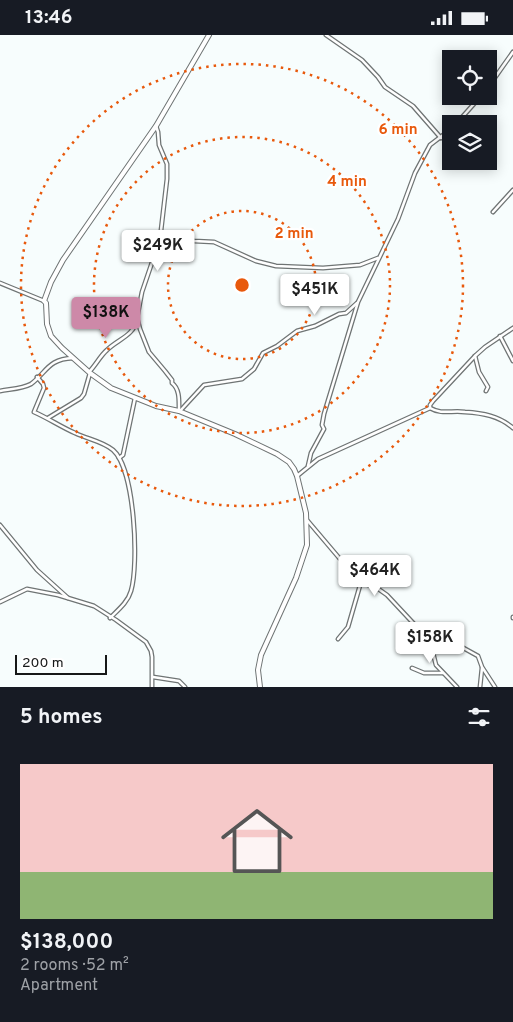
<!DOCTYPE html>
<meta charset="utf-8">
<style>
body{margin:0;font-family:Overpass,sans-serif;background:#242831;color:#f1f3f6;height:100vh;display:flex;flex-direction:column;font-size:19px;white-space:nowrap}
*{box-sizing:border-box;margin:0}
p{font-size:16px;color:#9ea1a6}
.icon{flex:none;width:28px;height:28px;fill:none;stroke:currentColor;stroke-width:2;stroke-linecap:round;stroke-linejoin:round}
.map{position:relative;height:652px;overflow:hidden}
.details{display:flex;flex-direction:column;background:#171b24;flex:1}
.details>*{flex:none}
.controls{position:absolute;left:442px;top:15px;display:grid;gap:10px}
.controls a{display:grid;place-items:center;width:55px;height:55px;border-radius:0px;background:#171b24;box-shadow:0 2px 12px #0003;font-size:25px}
.scale{position:absolute;left:15px;bottom:12px;width:92px;box-sizing:border-box;padding-left:5px;border:2px solid #161818;border-top:0;font-size:14px;line-height:18px;white-space:nowrap;color:#161818;-webkit-text-stroke:4px #fff;paint-order:stroke}
.price{position:absolute;translate:-50% -42px;padding:0 11px;border-radius:5px;background:#fff;color:#222;font-size:16px;line-height:32px;filter:drop-shadow(0 1px 2px #0008)}
.price::after{content:'';position:absolute;left:50%;top:30px;width:15px;height:11px;margin-left:-8px;background:inherit;clip-path:polygon(0 0,100% 0,50% 100%)}
.price.selected{background:#cd89a8;color:#111}
ul{padding:0;list-style:none}
li{display:grid;align-content:center;gap:10px;height:265px;padding:0 20px}
li+li{border-top:1px solid #363941}
li span{display:grid;place-items:center;height:155px;border-radius:0px;color:#555}
li>.icon{margin-inline-start:auto}
span .icon{width:90px;height:90px;fill:#fffc;stroke-width:1}
li b{font-size:21px}
h2{display:flex;justify-content:space-between;align-items:center;height:60px;padding:0 20px;font-size:21px}
.status{display:flex;justify-content:space-between;align-items:center;height:35px;padding:0 25px;background:#171b24;direction:ltr}
.status svg{height:14px;fill:currentColor}
.map>svg:first-child{display:block}
.lines{fill:none;stroke-linecap:round;stroke-linejoin:round}
.street-casing{stroke:#6f7474;stroke-width:5}
.secondary-casing{stroke:#6f7474;stroke-width:6}
.street{stroke:#fff;stroke-width:2.5}
.secondary{stroke:#fff;stroke-width:4}
.ring{fill:none;stroke:#e8590c;stroke-width:2.5;stroke-dasharray:2.5 5}
.centre{fill:#e8590c;stroke:#fff;stroke-width:2.5}
.ring-label{font-size:15px;text-anchor:middle;font-weight:bold;fill:#e8590c;stroke:#fff;stroke-width:4.5;stroke-linejoin:round;paint-order:stroke}
</style>
<div class="status"><b>13:46</b><svg viewBox="0 0 49 12"><path d="M0 12V9h3v3zM5 12V6h3v6zM10 12V3h3v9zM15 12V0h3v12zM26 1h20v11H26zM47 4h2v5h-2z"/></svg></div>
<div class="map">
<svg width="513" height="652" viewBox="0 0 513 652">
<rect width="100%" height="100%" fill="#f7fdfd"/>
<g class="lines">
<defs>
<g id="street">
<polyline points="326,0 362,25 378,42 385,52 413,71 441,103"/>
<polyline points="489,51 513,17"/>
<polyline points="456,89 481,61"/>
<path d="M156,91L158,97L159,110L167,129V144L160,204L142,257L137,283L140,294L149,317L165,336L172,345V348C180,354 179,366 179,376"/>
<polyline points="493,177 513,155"/>
<polyline points="160,199 194,206 214,207 256,226 276,231 323,233 360,230 378,223"/>
<polyline points="0,248 44,266"/>
<polyline points="500,301 513,326"/>
<polyline points="475,321 479,337 488,352 486,356"/>
<path d="M89,337C96,330 100,321 107,315C118,304 134,301 137,284"/>
<path d="M37,342L43,349L44,353L34,377C48,383 61,392 75,398C87,404 102,406 113,415C135,434 139,529 131,556C128,567 118,575 110,583"/>
<path d="M0,356C10,354 22,354 31,349C47,337 48,324 73,323"/>
<path d="M430,373C442,380 452,375 465,377C483,378 499,381 513,393"/>
<polyline points="180,376 204,350 242,344 254,334 263,318 277,311 297,296 315,291 339,279 346,278 357,268"/>
<polyline points="48,383 81,363 84,359 90,338"/>
<polyline points="119,423 123,420 135,363"/>
<polyline points="308,431 311,418 324,394 322,390 324,379 358,267 398,184 415,138 430,110 451,94"/>
<polyline points="297,441 318,424 430,373 430,370 433,366 475,321 485,312 513,293"/>
<polyline points="307,485 357,544 365,549 377,553 387,560 430,606 436,630 457,652"/>
<polyline points="0,490 37,535 68,563"/>
<polyline points="0,567 27,554 58,560 94,571 116,585 146,607 151,616 152,622 152,652"/>
<polyline points="513,582 513,583"/>
<polyline points="423,597 449,605 478,621 482,632 495,652"/>
<polyline points="338,604 348,592 361,547"/>
<polyline points="412,633 424,638 443,638"/>
<polyline points="153,642 179,646 185,652"/>
<polyline points="480,652 482,633"/>
</g>
<polyline id="secondary" points="209,0 156,91 63,225 51,247 44,266 46,268 47,289 51,301 62,313 90,338 111,353 156,371 179,376 235,399 277,419 289,427 294,434 297,441 306,478 307,510 296,543 261,620 258,635 260,652"/>
</defs>
<!-- street casing -->
<use href="#street" class="street-casing"/>
<!-- secondary casing -->
<use href="#secondary" class="secondary-casing"/>
<!-- street -->
<use href="#street" class="street"/>
<!-- secondary -->
<use href="#secondary" class="secondary"/>
</g>
<!-- distance rings -->
<g class="ring">
<circle cx="242" cy="250" r="74"/>
<circle cx="242" cy="250" r="148"/>
<circle cx="242" cy="250" r="221"/>
</g>
<circle cx="242" cy="250" r="8" class="centre"/>
<g class="ring-label">
<text x="398" y="99">6 min</text>
<text x="347" y="151">4 min</text>
<text x="294" y="203">2 min</text>
</g>
</svg>
<div class="controls">
<a><svg class="icon" aria-label="locate" viewBox="0 0 24 24"><circle cx="12" cy="12" r="6"/><path d="M12 2v4M12 18v4M2 12h4M18 12h4"/></svg></a>
<a><svg class="icon" aria-label="layers" viewBox="0 0 24 24"><path d="M12 4l9 5-9 5-9-5zM3 14l9 5 9-5"/></svg></a>
</div>
<div class="scale">200 m</div>
<b class="price" style="left:158px;top:237px">$249K</b>
<b class="price" style="left:315px;top:281px">$451K</b>
<b class="price selected" style="left:106px;top:304px">$138K</b>
<b class="price" style="left:375px;top:562px">$464K</b>
<b class="price" style="left:430px;top:629px">$158K</b>
</div>
<section class="details">
<h2>5 homes<svg class="icon" aria-label="filters" viewBox="0 0 24 24"><path d="M4 7h16M4 17h16"/><circle cx="9" cy="7" r="2"/><circle cx="15" cy="17" r="2"/></svg></h2>
<ul>
<li><span style="background:linear-gradient(#f6c9c9 70%,#8fb573 0)"><svg class="icon" aria-label="home" viewBox="0 0 24 24"><path d="M3 11l9-7 9 7M6 9v11h12V9"/></svg></span><div><b>$138,000</b><p>2 rooms · 52 m²</p><p>Apartment</p></div></li>
</ul>
</section>
